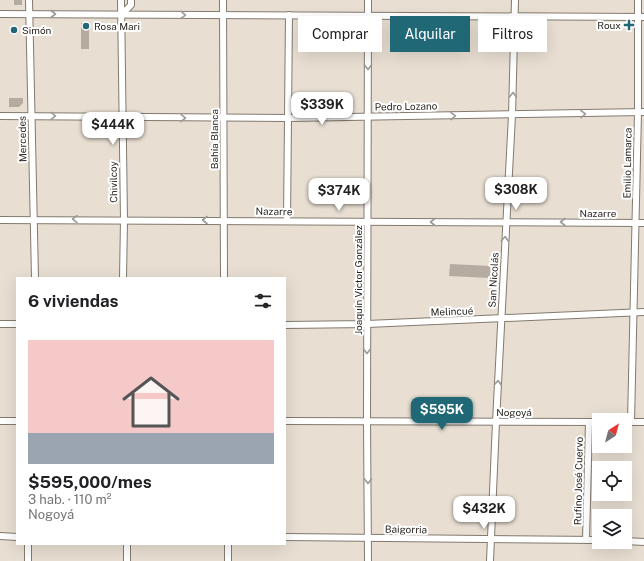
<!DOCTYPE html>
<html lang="es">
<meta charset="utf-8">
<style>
body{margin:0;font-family:"Public Sans",sans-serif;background:#f6f6f6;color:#202124;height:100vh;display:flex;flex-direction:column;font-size:15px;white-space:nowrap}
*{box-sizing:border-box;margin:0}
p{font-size:13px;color:#757577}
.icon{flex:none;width:22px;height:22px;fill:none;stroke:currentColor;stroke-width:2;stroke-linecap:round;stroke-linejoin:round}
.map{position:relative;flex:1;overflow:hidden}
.details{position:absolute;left:16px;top:277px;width:270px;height:268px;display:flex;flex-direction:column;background:#fff;border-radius:0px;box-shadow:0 4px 16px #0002}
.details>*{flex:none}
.banner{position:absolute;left:298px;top:16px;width:286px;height:36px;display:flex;gap:8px}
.needle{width:26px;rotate:36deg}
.buttons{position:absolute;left:592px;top:413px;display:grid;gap:8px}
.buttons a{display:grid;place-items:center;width:40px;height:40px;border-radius:0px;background:#fff;box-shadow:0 4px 16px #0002;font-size:20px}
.price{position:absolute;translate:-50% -34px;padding:0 9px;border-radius:8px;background:#fff;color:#222;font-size:13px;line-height:26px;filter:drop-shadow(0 1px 2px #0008)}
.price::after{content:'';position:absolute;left:50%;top:24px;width:12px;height:9px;margin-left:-6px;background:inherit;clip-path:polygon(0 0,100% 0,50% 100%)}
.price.on{background:#216877;color:#fff}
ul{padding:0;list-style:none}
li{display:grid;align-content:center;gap:8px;height:212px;padding:0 12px}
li+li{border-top:1px solid #e0e0e0}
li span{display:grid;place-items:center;height:124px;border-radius:0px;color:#555}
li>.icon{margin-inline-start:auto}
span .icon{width:72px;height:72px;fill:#fffc;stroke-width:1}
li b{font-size:17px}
h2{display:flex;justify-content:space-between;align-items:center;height:48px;padding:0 12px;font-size:17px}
.chip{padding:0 14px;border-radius:0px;background:#fff;box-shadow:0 4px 16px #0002;font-size:14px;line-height:36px}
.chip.on{background:#216877;color:#fff}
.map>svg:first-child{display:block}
.building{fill:#b6aba1}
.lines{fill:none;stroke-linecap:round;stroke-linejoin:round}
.minor-casing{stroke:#837a6f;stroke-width:8}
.minor{stroke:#fff;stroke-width:6}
.oneway{stroke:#9c9a98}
.poi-dot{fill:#216877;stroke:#fff;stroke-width:1.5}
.labels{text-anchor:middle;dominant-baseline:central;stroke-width:4;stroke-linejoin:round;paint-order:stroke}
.poi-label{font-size:10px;fill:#231f1b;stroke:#fff;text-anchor:start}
.street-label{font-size:10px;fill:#231f1b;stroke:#fff}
</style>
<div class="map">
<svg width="644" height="561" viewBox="0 0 644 561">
<rect width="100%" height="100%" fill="#e8ded2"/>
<!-- building -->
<g class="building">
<rect x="14" y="0" width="8" height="5"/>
<rect x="81" y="23" width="8" height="26"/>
<polygon points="9,98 23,98 23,103 19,107 9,107"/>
<polygon points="450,264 491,266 490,278 449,276"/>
</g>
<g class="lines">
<defs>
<g id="minor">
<polyline points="29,0 35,278"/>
<polyline points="121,0 124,220 123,278"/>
<polyline points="223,0 224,278"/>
<polyline points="368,0 367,421 368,561"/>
<polyline points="0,14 644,17"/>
<polyline points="122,14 131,5 131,0"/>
<polyline points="0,116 288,118 644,112"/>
<polyline points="0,220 644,223"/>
<polyline points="287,221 289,15"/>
<polyline points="0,324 17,324"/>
<polyline points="285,325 367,324 644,312"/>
<polyline points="0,421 17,421"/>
<polyline points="285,421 599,422"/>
<polyline points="625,422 644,422"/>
<polyline points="631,422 638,112 638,0"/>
<polyline points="0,536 17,537"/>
<polyline points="285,537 599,540"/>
<polyline points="586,540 589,422"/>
<polyline points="625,541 644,542"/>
<polyline points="228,544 228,561"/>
<polyline points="28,561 28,544"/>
<polyline points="127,561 127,544"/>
<polyline points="490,561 496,422 512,115 515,0"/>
</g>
</defs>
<!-- minor casing -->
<use href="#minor" class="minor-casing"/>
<!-- minor -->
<use href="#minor" class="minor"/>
</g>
<!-- one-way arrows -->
<defs><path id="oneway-chevron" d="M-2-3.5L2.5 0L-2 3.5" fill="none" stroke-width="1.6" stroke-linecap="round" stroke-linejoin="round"/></defs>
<g class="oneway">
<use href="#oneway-chevron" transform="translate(53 14)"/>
<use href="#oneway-chevron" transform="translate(183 15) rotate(1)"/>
<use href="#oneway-chevron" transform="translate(368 67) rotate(90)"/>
<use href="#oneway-chevron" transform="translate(513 95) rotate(-89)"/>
<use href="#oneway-chevron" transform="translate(583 114) rotate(-1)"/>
<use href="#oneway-chevron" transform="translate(53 116) rotate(1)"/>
<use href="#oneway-chevron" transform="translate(453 116) rotate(-1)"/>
<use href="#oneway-chevron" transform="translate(183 118) rotate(1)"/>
<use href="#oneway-chevron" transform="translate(75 219) rotate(-179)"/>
<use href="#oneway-chevron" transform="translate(205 220) rotate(-180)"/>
<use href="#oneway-chevron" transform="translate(433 222) rotate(-180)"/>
<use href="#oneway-chevron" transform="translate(563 222) rotate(-180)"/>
<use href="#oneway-chevron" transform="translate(505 239) rotate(-87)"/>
<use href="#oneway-chevron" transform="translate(367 351) rotate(90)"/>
<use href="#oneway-chevron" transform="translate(498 383) rotate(-87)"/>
<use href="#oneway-chevron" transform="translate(368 481) rotate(90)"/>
</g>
<!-- markers -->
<g class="poi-dot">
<path d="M627 19h4v4h4v4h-4v4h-4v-4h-4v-4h4z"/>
<circle cx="86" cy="26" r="4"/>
<circle cx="14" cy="30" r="4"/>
</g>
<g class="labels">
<!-- poi labels -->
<g class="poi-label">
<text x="621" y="25" text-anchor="end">Roux</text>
<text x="94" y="26">Rosa Mari</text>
<text x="22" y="30">Simón</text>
</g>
<!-- street labels -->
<g class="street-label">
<text transform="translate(406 106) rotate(-1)">Pedro Lozano</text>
<text transform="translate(22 139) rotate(-91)">Mercedes</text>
<text transform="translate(214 139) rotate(-90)">Bahía Blanca</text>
<text transform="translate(627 163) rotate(-89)">Emilio Lamarca</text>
<text transform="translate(113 182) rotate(-91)">Chivilcoy</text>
<text transform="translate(274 211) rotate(1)">Nazarre</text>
<text x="598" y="213">Nazarre</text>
<text transform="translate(358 280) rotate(-90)">Joaquín Victor González</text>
<text transform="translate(493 280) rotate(-87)">San Nicolás</text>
<text transform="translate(452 311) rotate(-2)">Melincué</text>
<text x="514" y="412">Nogoyá</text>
<text transform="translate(578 481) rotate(-89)">Rufino José Cuervo</text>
<text transform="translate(406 529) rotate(1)">Baigorria</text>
</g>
</g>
</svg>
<div class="buttons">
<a><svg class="needle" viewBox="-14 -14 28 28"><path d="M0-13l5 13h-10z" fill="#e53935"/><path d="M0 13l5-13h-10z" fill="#757577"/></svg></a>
<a><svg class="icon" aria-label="locate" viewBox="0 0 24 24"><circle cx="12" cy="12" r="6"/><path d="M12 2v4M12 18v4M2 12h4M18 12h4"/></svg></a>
<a><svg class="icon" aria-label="layers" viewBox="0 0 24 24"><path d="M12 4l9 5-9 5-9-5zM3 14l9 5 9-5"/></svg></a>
</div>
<b class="price" style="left:322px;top:126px">$339K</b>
<b class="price" style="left:113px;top:146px">$444K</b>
<b class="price" style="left:516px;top:211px">$308K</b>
<b class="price" style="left:339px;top:212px">$374K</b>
<b class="price on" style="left:442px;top:431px">$595K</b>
<b class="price" style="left:484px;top:530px">$432K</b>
<div class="banner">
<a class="chip">Comprar</a>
<a class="chip on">Alquilar</a>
<a class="chip">Filtros</a>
</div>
<section class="details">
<h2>6 viviendas<svg class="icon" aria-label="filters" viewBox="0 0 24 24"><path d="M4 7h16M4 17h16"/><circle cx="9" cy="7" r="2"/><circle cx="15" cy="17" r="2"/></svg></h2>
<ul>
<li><span style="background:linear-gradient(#f6c9c9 75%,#9aa5b1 0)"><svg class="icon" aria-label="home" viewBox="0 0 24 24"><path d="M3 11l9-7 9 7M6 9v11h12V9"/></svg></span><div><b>$595,000/mes</b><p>3 hab. · 110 m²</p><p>Nogoyá</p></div></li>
</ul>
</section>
</div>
